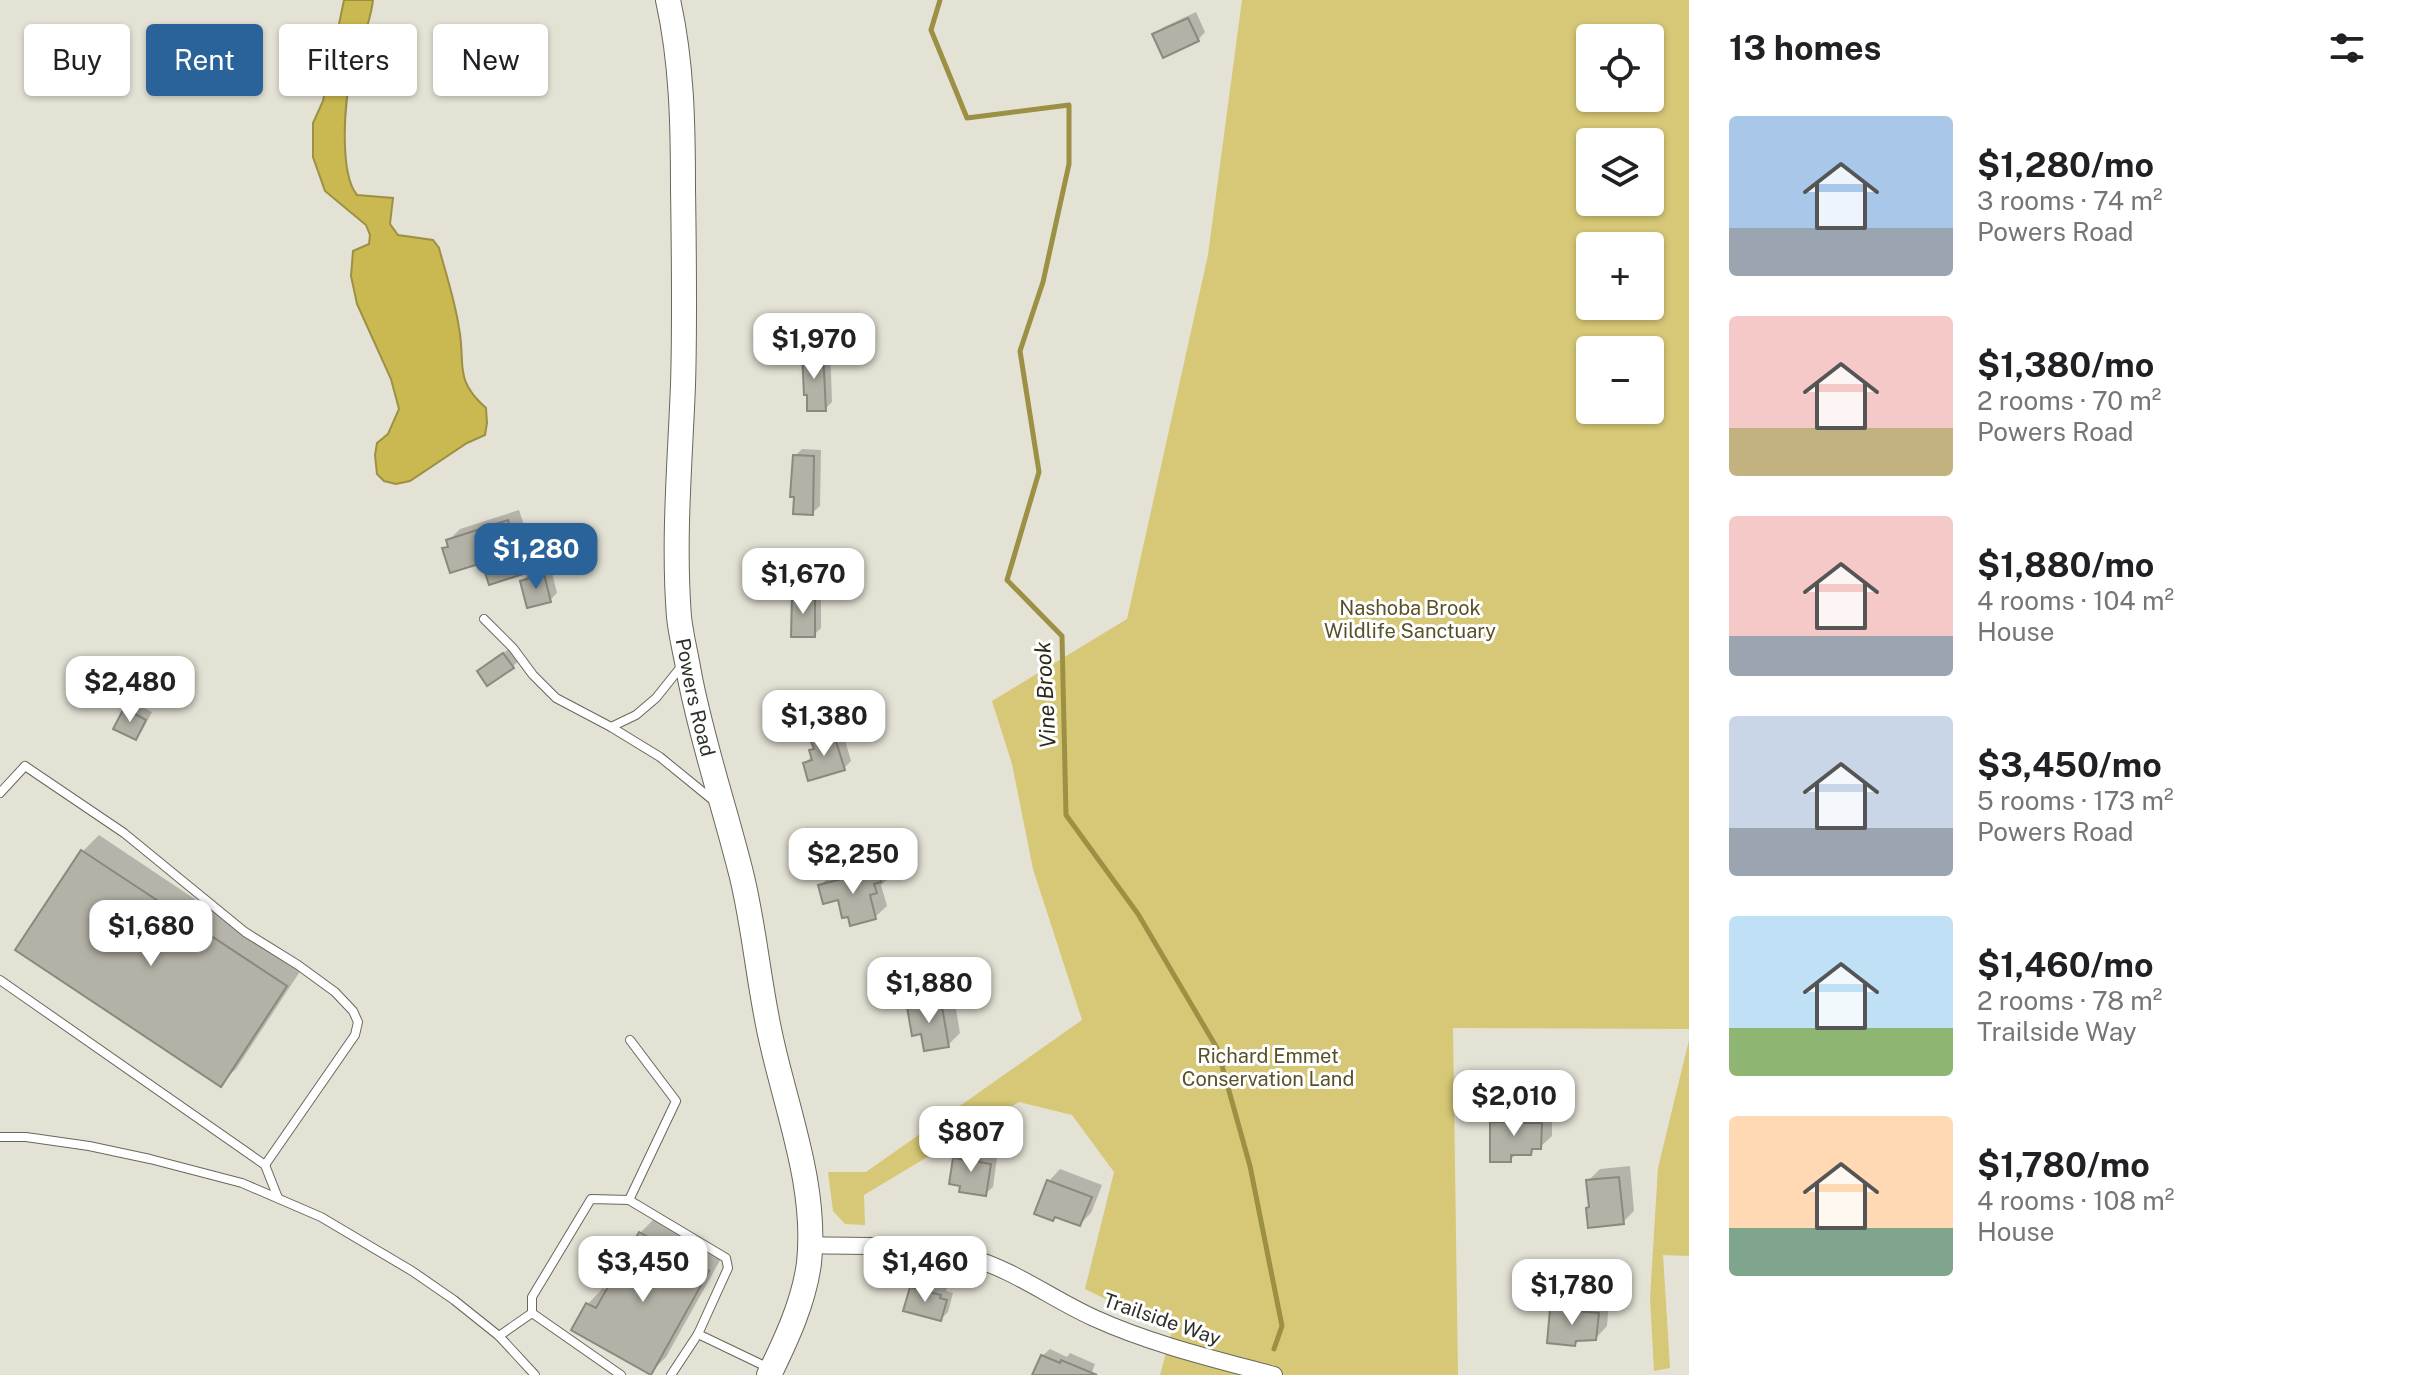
<!DOCTYPE html>
<meta charset="utf-8">
<style>
body{margin:0;font-family:"Public Sans",sans-serif;background:#f2f2f2;color:#202124;height:100vh;display:flex;flex-direction:column;font-size:30px;white-space:nowrap}
*{box-sizing:border-box;margin:0}
p{font-size:26px;color:#757577}
.icon{flex:none;width:44px;height:44px;fill:none;stroke:currentColor;stroke-width:2;stroke-linecap:round;stroke-linejoin:round}
.map{position:relative;flex:1;overflow:hidden}
.drawer{display:flex;flex-direction:column;background:#fff;width:720px}
.drawer>*{flex:none}
.top-card{position:absolute;left:24px;top:24px;width:760px;height:72px;display:flex;gap:16px}
.tools{position:absolute;left:1576px;top:24px;display:grid;gap:16px}
.tools a{display:grid;place-items:center;width:88px;height:88px;border-radius:8px;background:#fff;box-shadow:0 2px 6px #0004;font-size:40px}
.price{position:absolute;translate:-50% -68px;padding:0 18px;border-radius:16px;background:#fff;color:#222;font-size:26px;line-height:52px;filter:drop-shadow(0 2px 4px #0008)}
.price::after{content:'';position:absolute;left:50%;top:48px;width:24px;height:18px;margin-left:-12px;background:inherit;clip-path:polygon(0 0,100% 0,50% 100%)}
.price.active{background:#29639a;color:#fff}
ul{padding:0;list-style:none}
li{display:flex;align-items:center;gap:24px;height:200px;padding:0 40px}
li span{display:grid;place-items:center;flex:none;width:224px;height:160px;border-radius:8px;color:#555}
li>.icon{margin-inline-start:auto}
span .icon{width:96px;height:96px;fill:#fffc;stroke-width:1}
li b{font-size:34px}
h2{display:flex;justify-content:space-between;align-items:center;height:96px;padding:0 40px;font-size:34px}
.tag{padding:0 28px;border-radius:8px;background:#fff;box-shadow:0 2px 6px #0004;font-size:28px;line-height:72px}
.tag.active{background:#29639a;color:#fff}
main{display:flex;flex:1;min-height:0}
.map>svg:first-child{display:block}
.green{fill:#d6c876;fill-rule:evenodd}
.water{fill:#cab950;stroke:#9c9045;stroke-width:2}
.shadow{fill:#0003}
.lines{fill:none;stroke-linecap:round;stroke-linejoin:round}
.stream{stroke:#9c9045;stroke-width:5}
.building{fill:#b4b2a6;stroke:#8b897d;stroke-width:2}
.service-casing{stroke:#69675c;stroke-width:10}
.minor-casing{stroke:#69675c;stroke-width:18}
.secondary-casing{stroke:#69675c;stroke-width:26}
.service{stroke:#fff;stroke-width:8}
.minor{stroke:#fff;stroke-width:16}
.secondary{stroke:#fff;stroke-width:24}
.labels{text-anchor:middle;dominant-baseline:central;stroke-width:6;stroke-linejoin:round;paint-order:stroke}
.park-label{font-size:20px;fill:#595126;stroke:#fff}
.street-label{font-size:20px;fill:#30302b;stroke:#fff}
.water-label{font-size:22px;font-style:italic;fill:#2d2a17;stroke:#fff}
</style>
<main>
<div class="map">
<svg width="1689" height="1375" viewBox="0 0 1689 1375">
<rect width="100%" height="100%" fill="#e4e2d5"/>
<!-- green -->
<g class="green">
<path d="M1242,0H1689V1029L1453,1028L1458,1375H1160L1173,1327L1132,1312L1085,1289L1114,1172L1072,1115L1019,1102L864,1195L865,1225L845,1224L833,1211L828,1172H866L1082,1020L1033,869L1012,764L992,701L1127,619L1208,255ZM1590,38H1650V98H1590ZM1590,142H1650V202H1590ZM1590,246H1650V306H1590ZM1590,350H1650V410H1590Z"/>
<polygon points="1689,1040 1689,1256 1663,1255 1670,1368 1654,1371 1650,1297 1658,1168"/>
</g>
<!-- water -->
<path class="water" d="M344,0H373C370,26 359,48 352,72C344,99 339,173 357,195L393,198L390,224L398,235L433,240L439,248C446,274 455,301 459,328C466,364 453,379 486,408L487,423L485,435L467,443L410,481L396,484L384,481L377,474L375,455L377,443L388,434L399,409L391,379L357,304L351,276L353,251L369,244L370,235L366,225L325,191L313,157V123L323,101Z"/>
<!-- shadow -->
<g class="shadow">
<polygon points="1196,12 1205,32 1198,40 1154,35 1162,28"/>
<polygon points="830,345 832,402 825,409 804,353 811,346"/>
<polygon points="802,449 821,450 820,506 812,513 795,456"/>
<polygon points="519,510 527,534 531,533 539,559 528,571 483,561 445,549 449,544 448,541 460,529"/>
<polygon points="551,568 557,593 550,600 522,581 529,574"/>
<polygon points="802,588 821,588 821,628 814,635 794,595"/>
<polygon points="511,647 520,660 512,667 480,671"/>
<polygon points="133,702 152,712 142,731 135,738 126,710"/>
<polygon points="841,726 851,761 844,768 805,763 813,755 812,751 815,747 813,739 820,732"/>
<polygon points="99,835 301,970 236,1069 220,1084 18,949 83,851"/>
<polygon points="889,859 892,869 886,875 887,880 881,885 887,906 875,917 820,886 832,874"/>
<polygon points="953,991 960,1033 948,1045 922,1032 909,1008 921,996"/>
<polygon points="1524,1101 1535,1101 1535,1112 1552,1112 1552,1136 1540,1147 1536,1147 1530,1153 1518,1153 1510,1160 1492,1122 1504,1111 1514,1111"/>
<polygon points="977,1144 987,1146 985,1155 997,1158 993,1187 985,1194 955,1159 962,1151 968,1152"/>
<polygon points="1630,1166 1634,1211 1623,1222 1591,1205 1588,1181 1600,1169"/>
<polygon points="1060,1169 1102,1185 1091,1213 1080,1224 1049,1181"/>
<polygon points="656,1217 723,1255 666,1357 651,1372 588,1304 603,1288 608,1291 640,1233"/>
<polygon points="919,1280 947,1288 946,1291 953,1293 948,1312 941,1319 912,1288"/>
<polygon points="1563,1298 1609,1302 1607,1326 1596,1338 1579,1339 1574,1344 1552,1310"/>
<polygon points="1050,1349 1067,1357 1070,1353 1095,1364 1091,1375 1039,1375 1042,1356"/>
</g>
<g class="lines">
<!-- stream -->
<polyline class="stream" points="940,0 931,30 967,118 1069,105 1069,164 1043,282 1020,351 1039,472 1007,580 1062,636 1066,815 1138,914 1217,1048 1250,1166 1282,1326 1274,1349"/>
</g>
<!-- building -->
<g class="building">
<polygon points="1188,18 1199,41 1163,58 1152,34"/>
<polygon points="802,352 823,352 826,411 807,411 807,395 804,395"/>
<polygon points="793,455 814,456 813,515 793,514 794,497 790,497"/>
<polygon points="508,520 515,544 519,543 529,572 489,585 482,563 450,573 442,548 448,547 446,540"/>
<polygon points="544,574 551,602 527,608 520,581"/>
<polygon points="792,595 815,595 815,637 791,637"/>
<polygon points="503,653 514,668 487,686 477,671"/>
<polygon points="124,708 146,720 136,740 113,729"/>
<polygon points="833,732 845,770 808,781 803,763 812,760 809,750 814,749 810,739"/>
<polygon points="81,850 287,986 221,1087 15,950"/>
<polygon points="878,870 881,882 874,884 877,893 870,895 876,919 850,926 848,917 842,918 838,900 823,904 818,885"/>
<polygon points="941,1001 949,1047 924,1051 921,1034 912,1036 907,1007"/>
<polygon points="1511,1112 1524,1112 1524,1123 1542,1123 1541,1149 1532,1149 1531,1155 1511,1155 1511,1162 1490,1162 1490,1122 1511,1122"/>
<polygon points="968,1150 980,1152 979,1162 991,1164 986,1196 959,1192 960,1186 949,1184 953,1158 966,1160"/>
<polygon points="1619,1177 1624,1224 1588,1228 1586,1208 1589,1207 1586,1180"/>
<polygon points="1047,1180 1092,1197 1080,1226 1055,1217 1053,1221 1034,1214"/>
<polygon points="639,1232 709,1271 651,1375 571,1330 586,1303 596,1308"/>
<polygon points="910,1287 941,1295 940,1298 947,1300 941,1321 903,1311"/>
<polygon points="1550,1309 1599,1313 1596,1340 1576,1341 1575,1346 1547,1343"/>
<polygon points="1041,1355 1060,1363 1061,1360 1097,1375 1032,1375"/>
</g>
<g class="lines">
<defs>
<g id="service">
<polyline points="484,619 513,648 533,675 556,698 611,727"/>
<polyline points="684,663 656,698 636,715 611,727 660,757 714,801"/>
<polyline points="0,793 25,766 124,833 245,932 298,965 335,992 353,1011 358,1022 355,1035 265,1165"/>
<polyline points="0,980 265,1165 278,1198"/>
<polyline points="630,1040 676,1101 629,1200 726,1258 728,1268 698,1334 771,1369"/>
<polyline points="0,1137 26,1137 89,1146 150,1159 242,1183 321,1217 412,1271 454,1300 499,1336 535,1375"/>
<polyline points="532,1313 532,1297 591,1199 629,1200"/>
<polyline points="499,1336 532,1313 621,1375"/>
<polyline points="671,1375 698,1334"/>
</g>
<path id="minor" d="M810,1245C862,1247 918,1243 968,1257C1013,1269 1052,1299 1094,1318C1151,1344 1214,1359 1274,1375"/>
<g id="secondary">
<path id="s1" d="M668,0C682,63 683,125 683,189C684,254 685,320 683,385C680,462 673,540 679,617C681,636 686,654 689,673C702,742 725,808 742,877C755,931 759,988 772,1043C788,1114 817,1188 809,1263C804,1302 786,1340 769,1375"/>
</g>
</defs>
<!-- service casing -->
<use href="#service" class="service-casing"/>
<!-- minor casing -->
<use href="#minor" class="minor-casing"/>
<!-- secondary casing -->
<use href="#secondary" class="secondary-casing"/>
<!-- service -->
<use href="#service" class="service"/>
<!-- minor -->
<use href="#minor" class="minor"/>
<!-- secondary -->
<use href="#secondary" class="secondary"/>
</g>
<g class="labels">
<!-- park labels -->
<g class="park-label">
<text x="1410" y="608">Nashoba Brook<tspan x="1410" dy="23">Wildlife Sanctuary</tspan></text>
<text x="1268" y="1056">Richard Emmet<tspan x="1268" dy="23">Conservation Land</tspan></text>
</g>
<!-- street labels -->
<g class="street-label">
<text stroke="none"><textPath href="#s1" startOffset="700">Powers Road</textPath></text>
<text transform="translate(1162 1319) rotate(19)">Trailside Way</text>
</g>
<!-- water labels -->
<g class="water-label">
<text transform="translate(1045 695) rotate(-93)">Vine Brook</text>
</g>
</g>
</svg>
<div class="tools">
<a><svg class="icon" aria-label="locate" viewBox="0 0 24 24"><circle cx="12" cy="12" r="6"/><path d="M12 2v4M12 18v4M2 12h4M18 12h4"/></svg></a>
<a><svg class="icon" aria-label="layers" viewBox="0 0 24 24"><path d="M12 4l9 5-9 5-9-5zM3 14l9 5 9-5"/></svg></a>
<a>+</a>
<a>−</a>
</div>
<b class="price" style="left:814px;top:381px">$1,970</b>
<b class="price active" style="left:536px;top:591px">$1,280</b>
<b class="price" style="left:803px;top:616px">$1,670</b>
<b class="price" style="left:130px;top:724px">$2,480</b>
<b class="price" style="left:824px;top:758px">$1,380</b>
<b class="price" style="left:853px;top:896px">$2,250</b>
<b class="price" style="left:151px;top:968px">$1,680</b>
<b class="price" style="left:929px;top:1025px">$1,880</b>
<b class="price" style="left:1514px;top:1138px">$2,010</b>
<b class="price" style="left:971px;top:1174px">$807</b>
<b class="price" style="left:643px;top:1304px">$3,450</b>
<b class="price" style="left:925px;top:1304px">$1,460</b>
<b class="price" style="left:1572px;top:1327px">$1,780</b>
<div class="top-card">
<a class="tag">Buy</a>
<a class="tag active">Rent</a>
<a class="tag">Filters</a>
<a class="tag">New</a>
</div>
</div>
<section class="drawer">
<h2>13 homes<svg class="icon" aria-label="filters" viewBox="0 0 24 24"><path d="M4 7h16M4 17h16"/><circle cx="9" cy="7" r="2"/><circle cx="15" cy="17" r="2"/></svg></h2>
<ul>
<li><span style="background:linear-gradient(#a9c7e8 70%,#9aa5b1 0)"><svg class="icon" aria-label="home" viewBox="0 0 24 24"><path d="M3 11l9-7 9 7M6 9v11h12V9"/></svg></span><div><b>$1,280/mo</b><p>3 rooms · 74 m²</p><p>Powers Road</p></div></li>
<li><span style="background:linear-gradient(#f6c9c9 70%,#c2b280 0)"><svg class="icon" aria-label="home" viewBox="0 0 24 24"><path d="M3 11l9-7 9 7M6 9v11h12V9"/></svg></span><div><b>$1,380/mo</b><p>2 rooms · 70 m²</p><p>Powers Road</p></div></li>
<li><span style="background:linear-gradient(#f6c9c9 75%,#9aa5b1 0)"><svg class="icon" aria-label="home" viewBox="0 0 24 24"><path d="M3 11l9-7 9 7M6 9v11h12V9"/></svg></span><div><b>$1,880/mo</b><p>4 rooms · 104 m²</p><p>House</p></div></li>
<li><span style="background:linear-gradient(#c9d6e8 70%,#9aa5b1 0)"><svg class="icon" aria-label="home" viewBox="0 0 24 24"><path d="M3 11l9-7 9 7M6 9v11h12V9"/></svg></span><div><b>$3,450/mo</b><p>5 rooms · 173 m²</p><p>Powers Road</p></div></li>
<li><span style="background:linear-gradient(#bfe0f5 70%,#8fb573 0)"><svg class="icon" aria-label="home" viewBox="0 0 24 24"><path d="M3 11l9-7 9 7M6 9v11h12V9"/></svg></span><div><b>$1,460/mo</b><p>2 rooms · 78 m²</p><p>Trailside Way</p></div></li>
<li><span style="background:linear-gradient(#ffd9b3 70%,#7fa58c 0)"><svg class="icon" aria-label="home" viewBox="0 0 24 24"><path d="M3 11l9-7 9 7M6 9v11h12V9"/></svg></span><div><b>$1,780/mo</b><p>4 rooms · 108 m²</p><p>House</p></div></li>
</ul>
</section>
</main>
